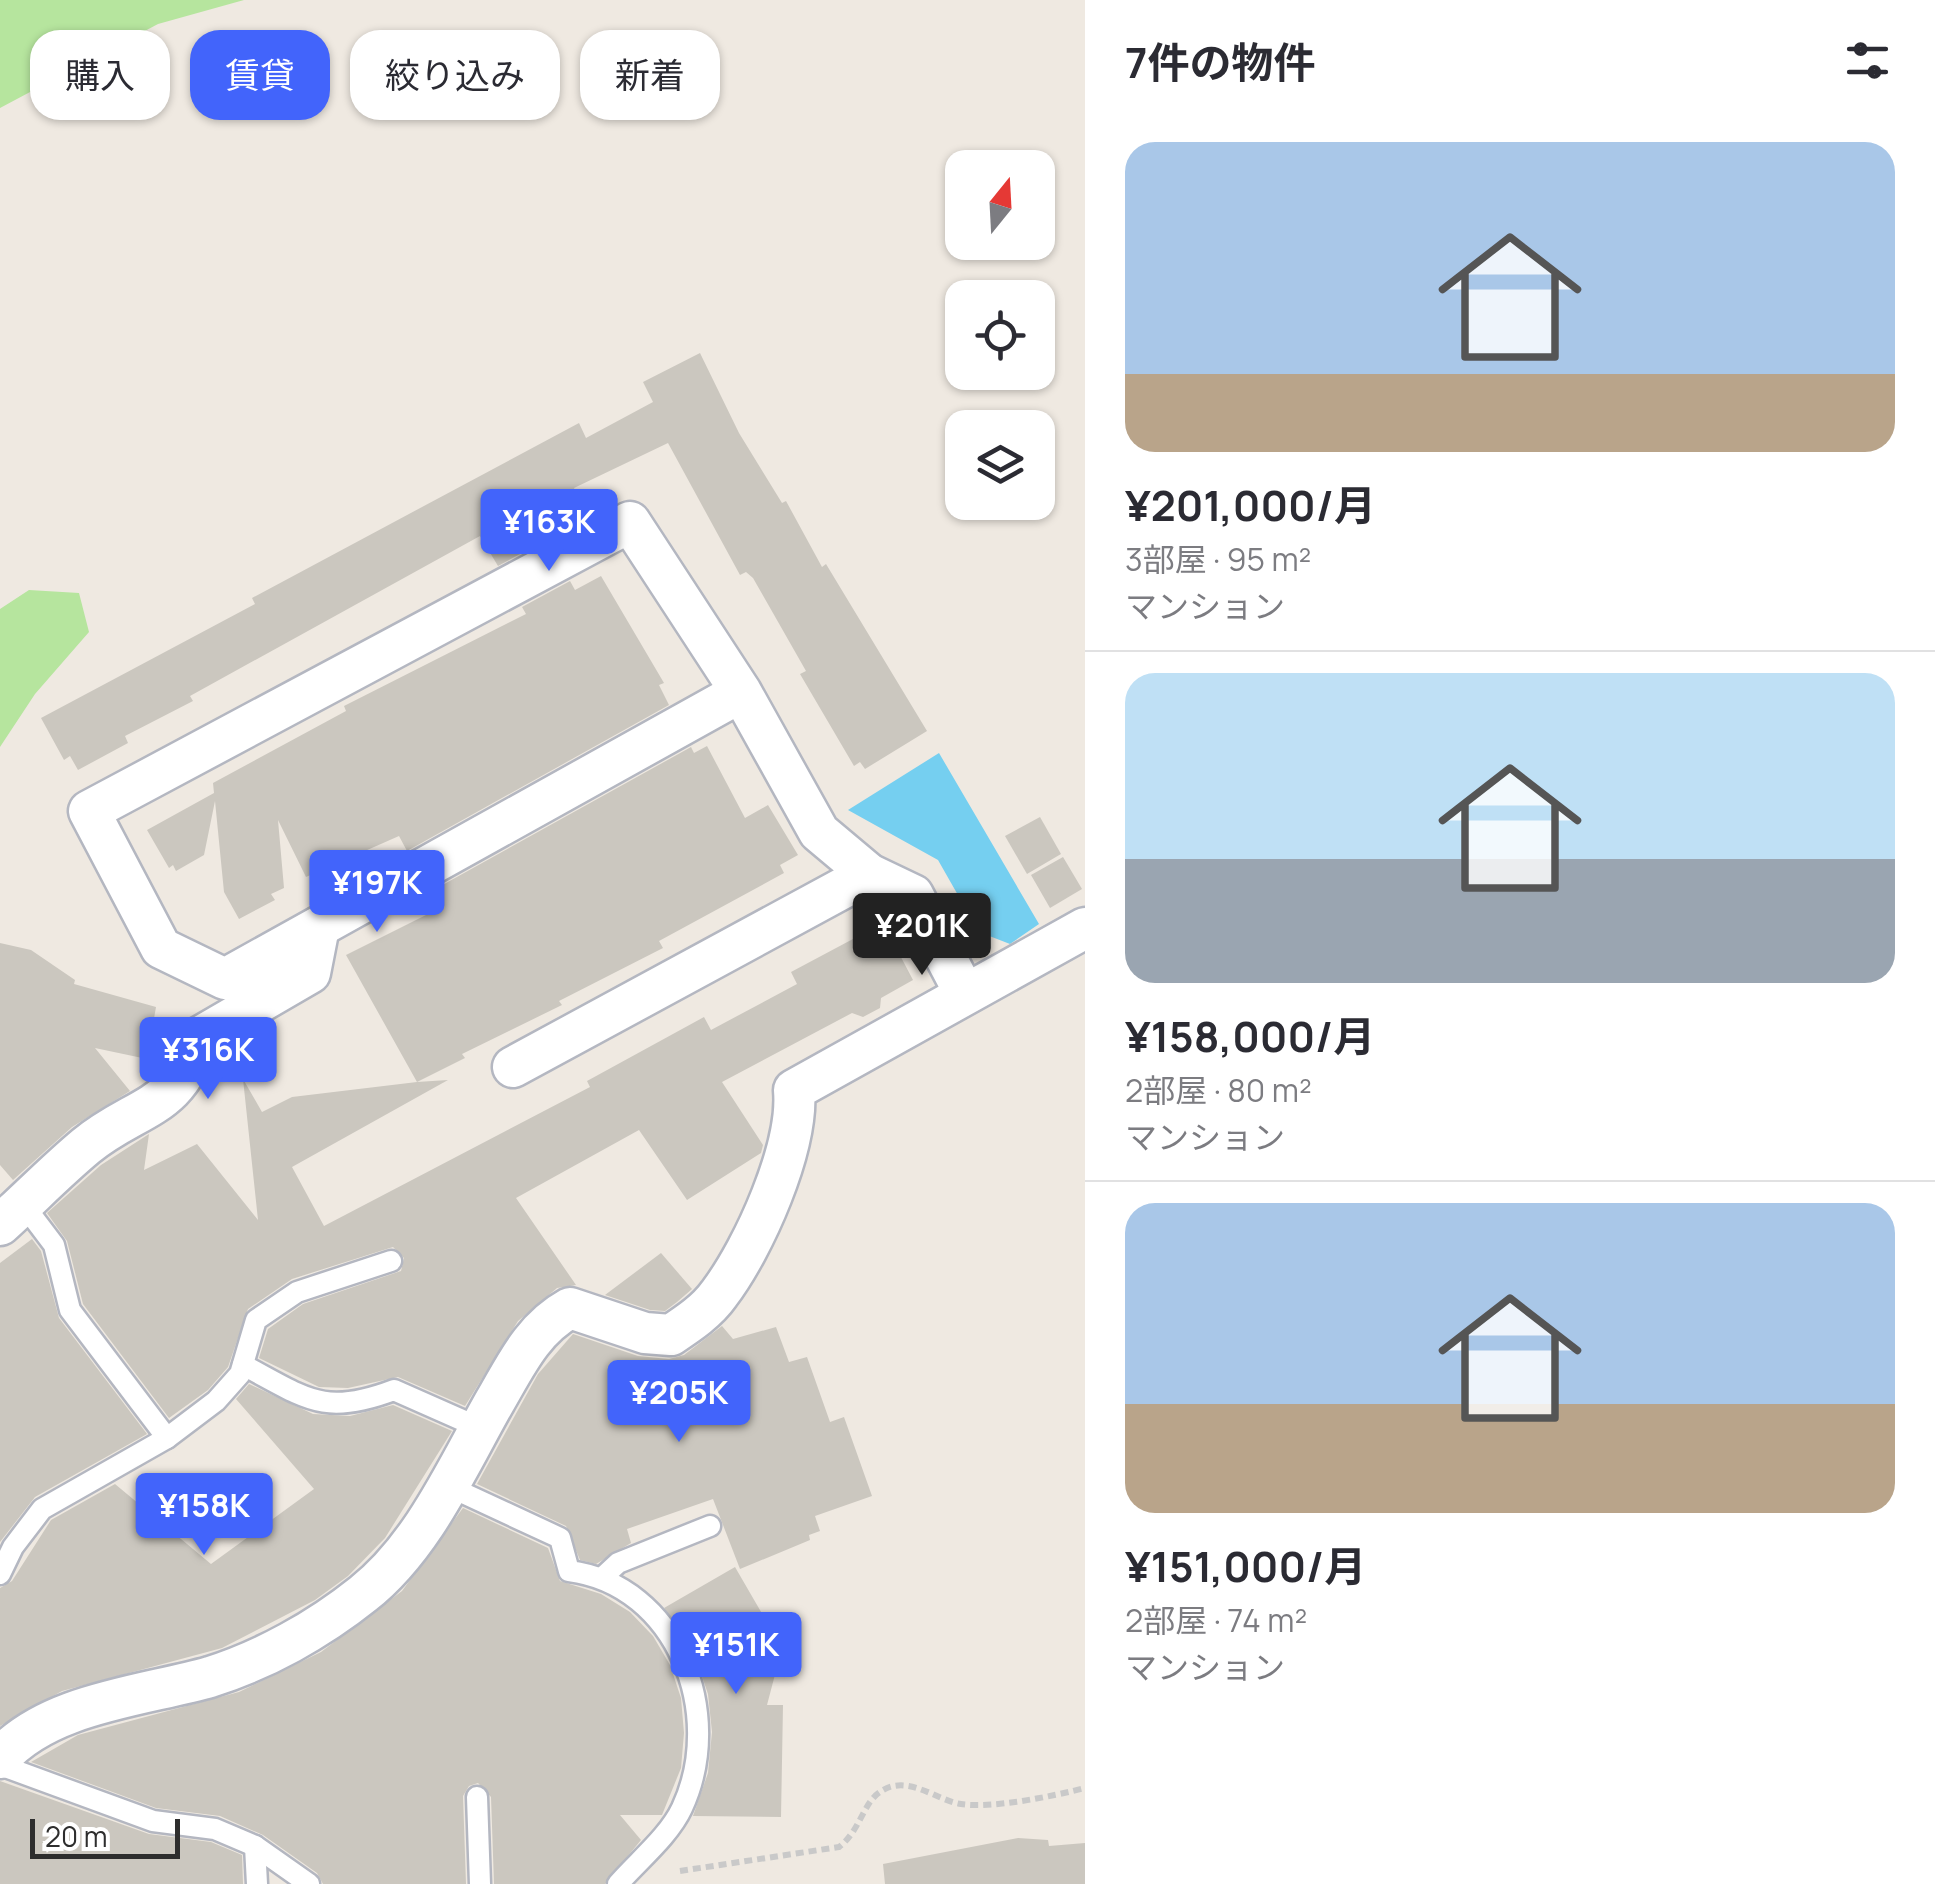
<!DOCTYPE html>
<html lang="ja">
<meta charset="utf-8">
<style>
body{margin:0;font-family:Manrope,"Noto Sans JP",sans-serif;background:#f7f7f7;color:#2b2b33;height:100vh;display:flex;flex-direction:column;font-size:38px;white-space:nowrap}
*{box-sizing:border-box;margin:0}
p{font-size:32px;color:#7c7c81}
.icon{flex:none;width:55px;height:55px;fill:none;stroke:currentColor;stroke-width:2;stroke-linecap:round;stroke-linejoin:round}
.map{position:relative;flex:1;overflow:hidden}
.details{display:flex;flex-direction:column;background:#fff;width:850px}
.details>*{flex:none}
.banner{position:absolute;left:30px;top:30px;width:905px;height:90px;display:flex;gap:20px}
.needle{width:65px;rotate:18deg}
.fabs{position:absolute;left:945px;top:150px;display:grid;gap:20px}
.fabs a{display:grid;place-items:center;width:110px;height:110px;border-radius:20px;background:#fff;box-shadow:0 2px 8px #0004;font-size:50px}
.scale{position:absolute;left:30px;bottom:25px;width:150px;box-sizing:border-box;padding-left:10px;border:5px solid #2e2e2e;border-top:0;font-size:28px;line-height:35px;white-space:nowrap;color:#2e2e2e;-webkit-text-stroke:8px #fff;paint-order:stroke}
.price{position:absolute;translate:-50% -85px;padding:0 22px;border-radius:10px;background:#4264fb;color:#fff;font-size:32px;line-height:65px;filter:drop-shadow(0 2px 5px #0008)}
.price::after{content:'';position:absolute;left:50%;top:60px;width:30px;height:22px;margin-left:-15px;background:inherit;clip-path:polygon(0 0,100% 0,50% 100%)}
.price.active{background:#222;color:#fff}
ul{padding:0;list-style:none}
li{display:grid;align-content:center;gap:20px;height:530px;padding:0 40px}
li+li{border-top:2px solid #e1e1e2}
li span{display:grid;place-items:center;height:310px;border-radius:30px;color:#555}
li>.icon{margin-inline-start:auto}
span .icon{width:180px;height:180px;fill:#fffc;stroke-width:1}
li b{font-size:42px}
h2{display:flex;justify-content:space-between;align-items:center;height:120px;padding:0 40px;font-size:42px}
.pill{padding:0 35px;border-radius:30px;background:#fff;box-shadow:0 2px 8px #0004;font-size:35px;line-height:90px}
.pill.active{background:#4264fb;color:#fff}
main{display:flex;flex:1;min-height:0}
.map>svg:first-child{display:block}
.green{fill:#b6e59e}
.water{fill:#75cff0}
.building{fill:#cbc7bf}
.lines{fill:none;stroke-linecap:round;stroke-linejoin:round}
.service-casing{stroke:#b4b7c1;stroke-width:25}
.minor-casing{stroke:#b4b7c1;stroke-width:45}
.path{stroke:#c9c9c9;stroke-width:6;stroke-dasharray:8 5;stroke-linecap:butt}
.service{stroke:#fff;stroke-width:20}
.minor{stroke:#fff;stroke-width:40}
</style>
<main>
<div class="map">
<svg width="1085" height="1884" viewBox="0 0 1085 1884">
<rect width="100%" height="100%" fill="#efe9e1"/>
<!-- green -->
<g class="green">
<polygon points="0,0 244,0 158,24 0,108"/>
<polygon points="29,590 79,593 89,632 35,694 0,747 0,609"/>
</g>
<!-- water -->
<polygon class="water" points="939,753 1039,924 1010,944 979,932 938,860 848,810"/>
<!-- building -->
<g class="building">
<polygon points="700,353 739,433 782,503 786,501 822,567 826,564 927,731 865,769 860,762 854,766 800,674 806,671 753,578 746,572 740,575 668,443 574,488 579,498 540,518 550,538 498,566 480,536 190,696 193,701 125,736 128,743 78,770 70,756 64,760 41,718 255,604 252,598 579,423 586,438 653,402 643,382"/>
<polygon points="601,576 664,683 659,685 669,705 407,851 399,836 306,877 278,820 284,888 271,894 275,900 239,919 224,892 215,801 204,855 176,871 173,865 169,868 147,830 214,793 213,783 346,711 344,706 526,614 522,607 570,581 575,590"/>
<polygon points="707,746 745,818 768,805 798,855 780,865 784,873 659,941 663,948 559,1001 562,1005 462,1054 465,1058 417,1082 448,1080 292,1167 324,1226 590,1087 587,1081 704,1017 711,1030 797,984 791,972 883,923 913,980 881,998 880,1008 863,1017 852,1013 722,1082 763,1145 761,1153 687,1200 639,1130 516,1198 576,1285 557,1288 518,1321 465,1406 398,1377 348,1388 319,1387 259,1358 268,1329 303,1304 401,1271 404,1258 393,1247 292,1279 248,1309 228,1367 208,1390 169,1418 83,1304 67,1241 47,1213 101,1165 149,1134 144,1170 197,1144 258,1220 243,1079 262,1112 292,1097 417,1082 346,955 436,910 428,893 691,747 694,753"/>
<polygon points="1040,817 1061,854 1027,874 1005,836"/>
<polygon points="1063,857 1082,889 1050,908 1031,875"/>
<polygon points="0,943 31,950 75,980 74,984 156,1007 147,1059 95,1048 130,1091 72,1127 13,1180 0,1165"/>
<polygon points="32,1239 41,1251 59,1318 147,1434 35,1497 0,1542 0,1263"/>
<polygon points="661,1253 692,1289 677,1302 665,1311 650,1310 605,1295"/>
<polygon points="722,1326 733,1339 776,1327 789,1362 807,1357 830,1422 844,1417 872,1496 815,1516 820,1531 809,1535 810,1540 740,1569 713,1499 627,1529 631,1543 596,1564 580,1560 566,1526 477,1484 538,1374 573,1334 638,1356 669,1359 684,1355"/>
<polygon points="249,1384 313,1414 350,1416 393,1405 452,1431 385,1538 348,1576 315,1600 222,1648 62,1691 0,1726 0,1588 12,1581 51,1520 115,1484 211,1564 314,1489 236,1399"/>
<polygon points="463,1508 548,1548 560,1581 601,1594 630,1612 653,1636 670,1665 681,1698 684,1733 681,1768 662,1815 620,1815 641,1840 605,1884 494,1884 491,1797 478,1783 469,1786 463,1796 466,1884 323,1884 317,1873 263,1835 220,1816 156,1808 31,1762 78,1735 239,1692 321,1652 402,1591"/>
<polygon points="735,1567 782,1648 767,1705 783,1705 781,1817 693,1816 708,1773 712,1732 708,1694 694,1653 664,1608"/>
<polygon points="0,1781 149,1834 211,1842 242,1855 243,1884 0,1884"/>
<polygon points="1018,1838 1048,1840 1049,1846 1085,1843 1085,1884 885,1884 883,1864"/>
</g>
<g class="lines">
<defs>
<g id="service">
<polyline points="23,1204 54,1245 70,1310 167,1438"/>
<path d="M243,1365C306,1398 323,1417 394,1390L480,1428"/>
<path d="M448,1486L560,1538L569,1571C677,1585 726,1714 682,1808C669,1836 638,1861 618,1884"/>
<polyline points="0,1574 13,1547 42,1509 167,1438 216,1401 240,1374 256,1320 297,1292 391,1261"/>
<polyline points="604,1576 618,1563 710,1526"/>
<polyline points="0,1765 153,1821 215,1829 255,1846 309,1884"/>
<polyline points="477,1797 480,1884"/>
<polyline points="255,1846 257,1884"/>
</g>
<g id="minor">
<polyline points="741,692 225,979 161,948 89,811 630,522 741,692 819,832 869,874 913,895 965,994"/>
<polyline points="513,1067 869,874"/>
<path d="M0,1225C29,1199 56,1171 86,1146C136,1105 180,1110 198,1038L310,973L319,927"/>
<path d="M0,1758C48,1703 143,1696 210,1677C264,1660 318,1630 363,1594C423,1547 458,1466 495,1401C516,1365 532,1329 570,1308L645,1333L671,1335C689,1323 707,1311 719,1294C754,1248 799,1147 794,1090L1085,928"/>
</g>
</defs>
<!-- service casing -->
<use href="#service" class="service-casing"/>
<!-- minor casing -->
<use href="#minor" class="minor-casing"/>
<!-- path -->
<path class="path" d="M680,1871L839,1847C860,1831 863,1803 880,1792C907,1773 935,1800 961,1804C991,1809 1054,1796 1085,1788"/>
<!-- service -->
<use href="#service" class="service"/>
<!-- minor -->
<use href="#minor" class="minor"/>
</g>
</svg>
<div class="fabs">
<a><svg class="needle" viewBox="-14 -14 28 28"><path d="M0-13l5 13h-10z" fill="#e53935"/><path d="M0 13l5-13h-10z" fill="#7c7c81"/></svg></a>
<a><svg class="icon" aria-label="locate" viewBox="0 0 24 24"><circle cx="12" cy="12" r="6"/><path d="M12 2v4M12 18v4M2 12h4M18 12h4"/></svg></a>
<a><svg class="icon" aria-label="layers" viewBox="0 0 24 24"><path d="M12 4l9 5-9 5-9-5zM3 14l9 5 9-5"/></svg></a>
</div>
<div class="scale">20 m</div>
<b class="price" style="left:549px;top:574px">¥163K</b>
<b class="price" style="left:377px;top:935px">¥197K</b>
<b class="price active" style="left:922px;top:978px">¥201K</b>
<b class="price" style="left:208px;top:1102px">¥316K</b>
<b class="price" style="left:679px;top:1445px">¥205K</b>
<b class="price" style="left:204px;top:1558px">¥158K</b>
<b class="price" style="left:736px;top:1697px">¥151K</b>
<div class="banner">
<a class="pill">購入</a>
<a class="pill active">賃貸</a>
<a class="pill">絞り込み</a>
<a class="pill">新着</a>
</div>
</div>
<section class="details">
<h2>7件の物件<svg class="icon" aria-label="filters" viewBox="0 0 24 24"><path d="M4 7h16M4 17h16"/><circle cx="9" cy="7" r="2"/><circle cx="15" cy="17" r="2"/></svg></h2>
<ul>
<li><span style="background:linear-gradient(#a9c7e8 75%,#b9a48a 0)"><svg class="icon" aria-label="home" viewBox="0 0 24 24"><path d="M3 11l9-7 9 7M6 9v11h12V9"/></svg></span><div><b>¥201,000/月</b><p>3部屋 · 95 m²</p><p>マンション</p></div></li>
<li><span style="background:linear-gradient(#bfe0f5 60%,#9aa5b1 0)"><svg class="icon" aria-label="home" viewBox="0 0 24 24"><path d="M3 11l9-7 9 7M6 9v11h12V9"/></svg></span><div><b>¥158,000/月</b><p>2部屋 · 80 m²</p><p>マンション</p></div></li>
<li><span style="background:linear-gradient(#a9c7e8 65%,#b9a48a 0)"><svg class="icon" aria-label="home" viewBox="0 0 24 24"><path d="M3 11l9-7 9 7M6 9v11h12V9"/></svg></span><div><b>¥151,000/月</b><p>2部屋 · 74 m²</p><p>マンション</p></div></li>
</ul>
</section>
</main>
